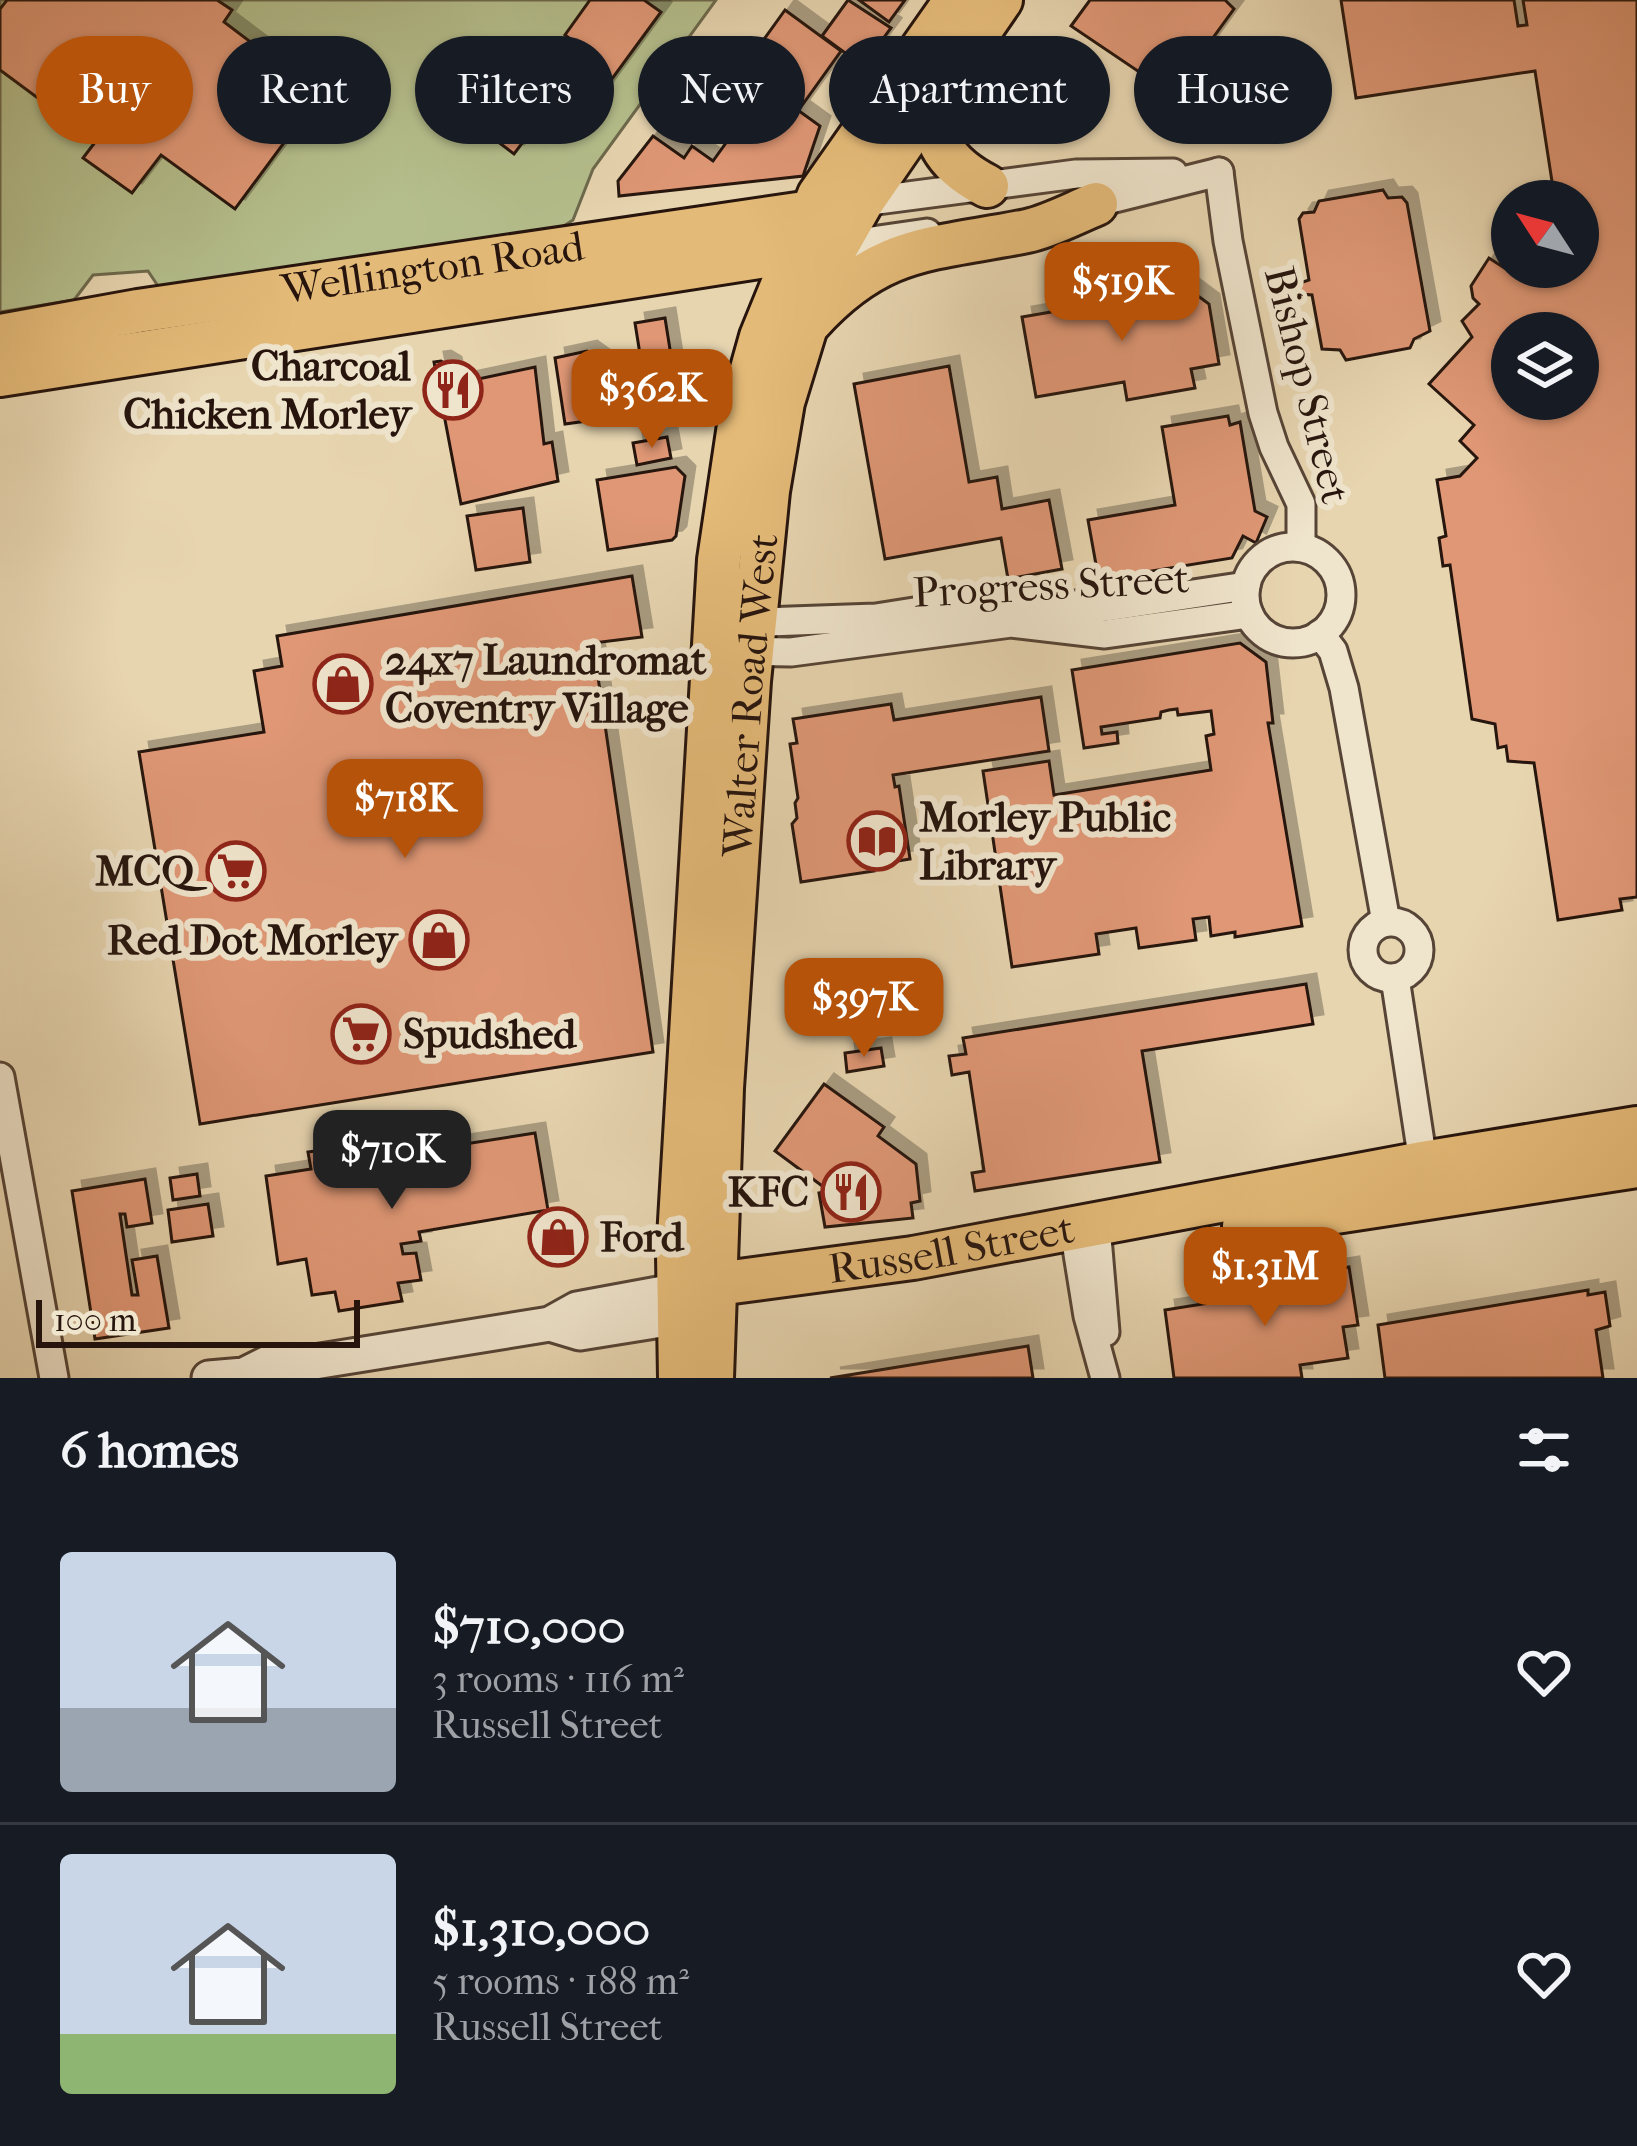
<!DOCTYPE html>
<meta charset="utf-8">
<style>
body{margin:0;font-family:"IM FELL French Canon",serif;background:#242831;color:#f1f3f6;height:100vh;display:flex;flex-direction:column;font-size:45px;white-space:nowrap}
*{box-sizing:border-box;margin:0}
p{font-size:39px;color:#9ea1a6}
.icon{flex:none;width:66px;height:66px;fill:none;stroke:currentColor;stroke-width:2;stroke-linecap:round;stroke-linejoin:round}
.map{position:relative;height:1378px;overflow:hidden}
.side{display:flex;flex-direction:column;background:#171b24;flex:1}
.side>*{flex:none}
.hud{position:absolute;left:36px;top:36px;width:1566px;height:108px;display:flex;gap:24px}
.needle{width:78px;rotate:306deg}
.controls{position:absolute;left:1491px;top:180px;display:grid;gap:24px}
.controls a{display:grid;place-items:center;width:108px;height:108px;border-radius:50%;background:#171b24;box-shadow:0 3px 9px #0004;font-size:60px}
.scale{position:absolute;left:36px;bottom:30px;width:324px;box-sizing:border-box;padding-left:12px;border:6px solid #26140d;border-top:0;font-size:33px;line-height:42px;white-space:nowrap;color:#26140d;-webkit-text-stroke:9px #efe4cc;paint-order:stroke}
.price{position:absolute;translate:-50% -102px;padding:0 27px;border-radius:24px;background:#b45309;color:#fff;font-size:39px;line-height:78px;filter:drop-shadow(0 3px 6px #0008)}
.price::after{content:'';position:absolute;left:50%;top:72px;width:36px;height:27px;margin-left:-18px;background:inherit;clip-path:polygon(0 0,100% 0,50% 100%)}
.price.active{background:#222;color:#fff}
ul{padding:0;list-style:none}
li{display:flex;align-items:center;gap:36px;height:300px;padding:0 60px}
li+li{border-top:3px solid #363941}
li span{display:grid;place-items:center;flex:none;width:336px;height:240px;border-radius:12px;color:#555}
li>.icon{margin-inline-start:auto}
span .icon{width:144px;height:144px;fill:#fffc;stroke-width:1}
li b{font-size:51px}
h2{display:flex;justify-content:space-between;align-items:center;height:144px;padding:0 60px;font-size:51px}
.pill{padding:0 42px;border-radius:54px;background:#171b24;box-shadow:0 3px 9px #0004;font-size:42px;line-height:108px}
.pill.active{background:#b45309;color:#fff}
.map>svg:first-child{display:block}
.green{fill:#b4be8c;stroke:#6d694c;stroke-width:3}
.building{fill:#df9775;stroke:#26140d;stroke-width:3;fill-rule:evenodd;filter:url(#shadow)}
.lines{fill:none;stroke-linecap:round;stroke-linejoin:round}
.minor-casing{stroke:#564436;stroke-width:33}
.tertiary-casing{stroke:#564436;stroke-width:39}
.primary-casing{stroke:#26140d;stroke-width:48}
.minor{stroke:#efe4cc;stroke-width:27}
.tertiary{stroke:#efe4cc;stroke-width:33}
.primary{stroke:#e4ba78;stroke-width:42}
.labels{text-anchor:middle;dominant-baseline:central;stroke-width:12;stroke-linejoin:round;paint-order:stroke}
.street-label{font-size:42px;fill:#26140d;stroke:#efe4cc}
.poi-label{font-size:42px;font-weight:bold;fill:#26140d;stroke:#efe4cc;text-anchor:end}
</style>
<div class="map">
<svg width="1637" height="1378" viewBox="0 0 1637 1378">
<defs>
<filter id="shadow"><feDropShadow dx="10" dy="-10" stdDeviation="0" flood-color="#0004"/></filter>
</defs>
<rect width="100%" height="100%" fill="#e7d5b0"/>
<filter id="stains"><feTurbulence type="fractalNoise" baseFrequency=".00167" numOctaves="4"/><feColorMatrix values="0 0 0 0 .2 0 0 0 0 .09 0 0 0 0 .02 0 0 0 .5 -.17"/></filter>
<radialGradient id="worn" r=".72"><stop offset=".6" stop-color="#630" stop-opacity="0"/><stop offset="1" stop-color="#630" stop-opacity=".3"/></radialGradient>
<!-- green -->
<polygon class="green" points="0,0 716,0 593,169 573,220 556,231 160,289 148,271 93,275 74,300 0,312"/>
<!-- building -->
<g class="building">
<polygon points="7,0 217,0 232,10 224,22 320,94 235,209 161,155 132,193 83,158 96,141 0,70 0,9"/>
<polygon points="590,0 644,0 661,12 576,128 540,101 580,46 565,35"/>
<polygon points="848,0 891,28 863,66 822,36"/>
<polygon points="859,0 905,0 889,22"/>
<polygon points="1090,0 1225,0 1234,9 1178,86 1163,88 1071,26"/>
<path d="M1341,0H1514L1518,26L1527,25L1523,0H1637V897L1620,899L1622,910L1558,920L1534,763L1508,761L1506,746L1498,748L1495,724L1472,719L1450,565L1443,566L1439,538L1446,536L1437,480L1460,476L1477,458L1460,441L1474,425L1429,384L1472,337L1462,321L1479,304L1473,298L1471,286L1489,258L1523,280L1535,267H1578V201H1555L1535,71L1356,98ZM1512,333H1578V399H1512Z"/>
<polygon points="785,10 841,51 798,111 742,70"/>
<polygon points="742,70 820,126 803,176 619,196 618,181 653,136 684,158 692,146 713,161 743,119 721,102"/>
<polygon points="500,78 545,113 514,154 469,120"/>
<polygon points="1383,190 1388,198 1402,197 1407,203 1430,331 1414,339 1410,348 1346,360 1340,350 1322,349 1312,295 1299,294 1300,283 1309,280 1299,219 1303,213 1314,212 1319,201"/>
<polygon points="1186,287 1209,304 1219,364 1191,369 1195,388 1127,400 1124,382 1036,397 1022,317 1080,307 1078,296 1108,291 1110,302"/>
<polygon points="665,318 680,412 650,417 635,323"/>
<polygon points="587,351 601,361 609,418 565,424 555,358"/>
<polygon points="441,361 451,367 455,384 535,367 544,444 552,442 558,481 461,504 434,362"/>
<polygon points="949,366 969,482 997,477 1002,509 1049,500 1062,569 1008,579 1001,538 885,559 854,384"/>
<polygon points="1228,416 1230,425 1240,422 1255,511 1267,517 1256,543 1243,536 1232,558 1109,578 1097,570 1088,520 1175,505 1162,427"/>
<polygon points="667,437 671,458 637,465 633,443"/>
<polygon points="676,467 685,476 676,536 672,540 608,550 597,480"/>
<polygon points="523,508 530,562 476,570 467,516"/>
<polygon points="632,576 642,637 593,643 653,1052 200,1124 139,752 264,732 254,671 282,666 277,636"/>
<polygon points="1240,643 1266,662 1273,723 1268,723 1302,926 1235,937 1235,932 1211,936 1209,917 1193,919 1196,940 1139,948 1136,928 1096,934 1099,954 1012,967 983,771 1049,761 1054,795 1211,770 1206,736 1214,734 1211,711 1178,715 1177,709 1169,710 1161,712 1160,718 1101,727 1102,734 1117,732 1118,743 1084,748 1072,670"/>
<polygon points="1041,697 1049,751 893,775 895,787 899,786 910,859 873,865 874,871 801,882 792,824 797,818 795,803 798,798 790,744 797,743 793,719 891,704 894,720"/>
<polygon points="1306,984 1313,1024 1142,1051 1160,1162 975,1191 972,1173 984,1171 969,1072 952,1075 949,1056 966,1054 963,1038"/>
<polygon points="881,1048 884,1066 847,1072 845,1053"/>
<polygon points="824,1084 884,1127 878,1136 916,1164 920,1201 911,1203 913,1218 825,1227 819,1193 829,1191 775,1151"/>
<polygon points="535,1133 548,1210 419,1232 421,1241 401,1244 403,1254 416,1253 421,1280 398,1283 402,1301 339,1311 335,1292 312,1295 306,1259 278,1264 266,1176 311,1169 308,1152 358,1145 361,1162 406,1153 411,1185 441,1180 438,1162 454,1160 452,1146"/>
<polygon points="197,1174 200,1196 173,1200 170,1178"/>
<polygon points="145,1179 152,1223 127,1227 125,1214 120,1214 132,1295 138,1295 132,1260 157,1256 169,1328 95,1339 72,1191"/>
<polygon points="208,1204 213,1236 172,1242 168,1210"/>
<polygon points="1349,1267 1358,1325 1343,1327 1348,1358 1300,1365 1302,1378 1174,1378 1165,1310 1240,1298 1240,1289 1249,1283"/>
<polygon points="1588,1290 1588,1295 1605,1292 1610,1326 1596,1330 1603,1378 1385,1378 1378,1325"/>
<polygon points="1028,1346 1033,1378 830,1378 966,1356"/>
</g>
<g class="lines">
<defs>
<g id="minor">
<polyline points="1219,172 1228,241 1263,413 1274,447 1301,504 1301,547"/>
<polyline points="862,202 1076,174 1173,173"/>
<polyline points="1083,206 1219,172"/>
<polyline points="837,246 927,233"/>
<circle cx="1293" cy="595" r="48"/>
<polyline points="738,623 876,618 990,600 1107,607 1246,586"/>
<polyline points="1320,634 1333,651 1344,688 1386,922"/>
<polyline points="736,651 791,652 1011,623 1105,634 1249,614"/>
<circle cx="1391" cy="950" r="28"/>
<polyline points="1395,978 1425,1175"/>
<polyline points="0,1077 54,1378"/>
<polyline points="1096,1226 1105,1332"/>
<polyline points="1074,1229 1088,1316 1105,1378"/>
</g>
<g id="tertiary">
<polyline points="550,1324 580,1333 680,1317"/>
<polyline points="209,1378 244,1375 270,1362 308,1363 550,1324 577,1309 680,1290"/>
</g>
<g id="primary">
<path d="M937,91C926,137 946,165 987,186"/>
<path d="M810,322C881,244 932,250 1027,231C1050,226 1074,213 1096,204"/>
<path id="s1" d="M0,336L138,311L832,209"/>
<polyline points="0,375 817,248"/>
<polyline points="1244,1226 1637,1166"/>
<path id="s2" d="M687,1288L913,1258L1423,1163L1637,1128"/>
<polyline points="680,1378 678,1255 719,560 742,405 761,337 819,195 956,0"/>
<path id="s3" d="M712,1378L722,1088L749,681L768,491L783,402L820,281L837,246L862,202L1001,0"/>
</g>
</defs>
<!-- minor casing -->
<use href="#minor" class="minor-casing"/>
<!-- tertiary casing -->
<use href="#tertiary" class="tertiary-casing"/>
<!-- primary casing -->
<use href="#primary" class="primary-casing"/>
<!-- minor -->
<use href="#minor" class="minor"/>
<!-- tertiary -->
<use href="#tertiary" class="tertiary"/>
<!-- primary -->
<use href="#primary" class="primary"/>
</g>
<!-- icons -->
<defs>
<symbol id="restaurant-ring" viewBox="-11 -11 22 22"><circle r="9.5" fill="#efe4cc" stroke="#8f2418" stroke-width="1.5"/><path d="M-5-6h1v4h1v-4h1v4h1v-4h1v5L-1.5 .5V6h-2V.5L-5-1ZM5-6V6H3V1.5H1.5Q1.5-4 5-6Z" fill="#8f2418"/></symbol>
<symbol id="shop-ring" viewBox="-11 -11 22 22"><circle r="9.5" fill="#efe4cc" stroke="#8f2418" stroke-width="1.5"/><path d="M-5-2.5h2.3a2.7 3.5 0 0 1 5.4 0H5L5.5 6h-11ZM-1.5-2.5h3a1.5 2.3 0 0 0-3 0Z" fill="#8f2418"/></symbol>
<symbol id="library-ring" viewBox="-11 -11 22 22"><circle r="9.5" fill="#efe4cc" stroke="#8f2418" stroke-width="1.5"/><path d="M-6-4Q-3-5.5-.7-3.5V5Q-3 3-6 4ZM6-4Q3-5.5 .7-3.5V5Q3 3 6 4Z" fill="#8f2418"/></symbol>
<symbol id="supermarket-ring" viewBox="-11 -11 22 22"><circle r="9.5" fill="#efe4cc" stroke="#8f2418" stroke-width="1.5"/><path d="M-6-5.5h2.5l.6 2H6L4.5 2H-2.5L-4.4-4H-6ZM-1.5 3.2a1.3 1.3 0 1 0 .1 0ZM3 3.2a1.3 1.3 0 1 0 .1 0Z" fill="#8f2418"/></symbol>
</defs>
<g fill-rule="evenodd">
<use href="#restaurant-ring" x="420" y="357" width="66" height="66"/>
<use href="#shop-ring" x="310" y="651" width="66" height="66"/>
<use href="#library-ring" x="844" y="808" width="66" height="66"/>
<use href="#supermarket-ring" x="203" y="838" width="66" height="66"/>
<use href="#shop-ring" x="406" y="907" width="66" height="66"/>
<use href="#supermarket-ring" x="328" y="1001" width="66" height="66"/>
<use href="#restaurant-ring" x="818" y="1159" width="66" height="66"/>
<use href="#shop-ring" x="525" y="1204" width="66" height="66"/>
</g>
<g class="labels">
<!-- street labels -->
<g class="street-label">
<text stroke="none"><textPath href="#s1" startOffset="438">Wellington Road</textPath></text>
<text transform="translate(1307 385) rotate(76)">Bishop Street</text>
<text transform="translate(1051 586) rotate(-3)">Progress Street</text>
<text stroke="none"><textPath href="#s3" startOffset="684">Walter Road West</textPath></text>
<text stroke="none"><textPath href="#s2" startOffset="267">Russell Street</textPath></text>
</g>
<!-- poi labels -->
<g class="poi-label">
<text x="411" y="366">Charcoal<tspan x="411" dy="48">Chicken Morley</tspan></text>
<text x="385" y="660" text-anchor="start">24x7 Laundromat<tspan x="385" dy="48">Coventry Village</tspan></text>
<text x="919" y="817" text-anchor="start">Morley Public<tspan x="919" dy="48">Library</tspan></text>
<text x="194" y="871">MCQ</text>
<text x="397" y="940">Red Dot Morley</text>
<text x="403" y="1034" text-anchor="start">Spudshed</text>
<text x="809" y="1192">KFC</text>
<text x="600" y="1237" text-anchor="start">Ford</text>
</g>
</g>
<rect width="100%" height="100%" filter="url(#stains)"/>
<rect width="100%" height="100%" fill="url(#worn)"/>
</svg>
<div class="controls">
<a><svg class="needle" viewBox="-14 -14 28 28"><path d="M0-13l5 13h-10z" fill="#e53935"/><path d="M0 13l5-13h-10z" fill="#9ea1a6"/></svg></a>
<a><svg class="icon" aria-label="layers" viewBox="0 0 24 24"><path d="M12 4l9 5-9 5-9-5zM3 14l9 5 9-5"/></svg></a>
</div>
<div class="scale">100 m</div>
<b class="price" style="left:1122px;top:344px">$519K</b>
<b class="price" style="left:652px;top:451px">$362K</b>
<b class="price" style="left:405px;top:861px">$718K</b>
<b class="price" style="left:864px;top:1060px">$397K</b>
<b class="price active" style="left:392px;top:1212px">$710K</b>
<b class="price" style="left:1265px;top:1329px">$1.31M</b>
<div class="hud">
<a class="pill active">Buy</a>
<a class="pill">Rent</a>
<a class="pill">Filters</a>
<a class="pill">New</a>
<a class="pill">Apartment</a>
<a class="pill">House</a>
</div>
</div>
<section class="side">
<h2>6 homes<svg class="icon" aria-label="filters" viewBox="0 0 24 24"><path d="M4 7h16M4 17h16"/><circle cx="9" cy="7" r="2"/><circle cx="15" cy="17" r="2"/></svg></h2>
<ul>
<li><span style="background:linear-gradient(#c9d6e8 65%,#9aa5b1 0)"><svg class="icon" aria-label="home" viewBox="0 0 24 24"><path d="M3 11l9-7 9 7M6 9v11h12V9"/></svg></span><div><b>$710,000</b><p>3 rooms · 116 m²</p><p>Russell Street</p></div><svg class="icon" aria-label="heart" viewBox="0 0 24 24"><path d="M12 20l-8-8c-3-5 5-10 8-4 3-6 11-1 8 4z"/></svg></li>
<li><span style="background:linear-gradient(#c9d6e8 75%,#8fb573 0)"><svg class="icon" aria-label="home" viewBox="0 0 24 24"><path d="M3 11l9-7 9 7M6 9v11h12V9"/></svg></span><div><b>$1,310,000</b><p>5 rooms · 188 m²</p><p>Russell Street</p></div><svg class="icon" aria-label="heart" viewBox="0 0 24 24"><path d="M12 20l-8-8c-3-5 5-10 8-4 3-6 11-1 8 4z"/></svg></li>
</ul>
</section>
